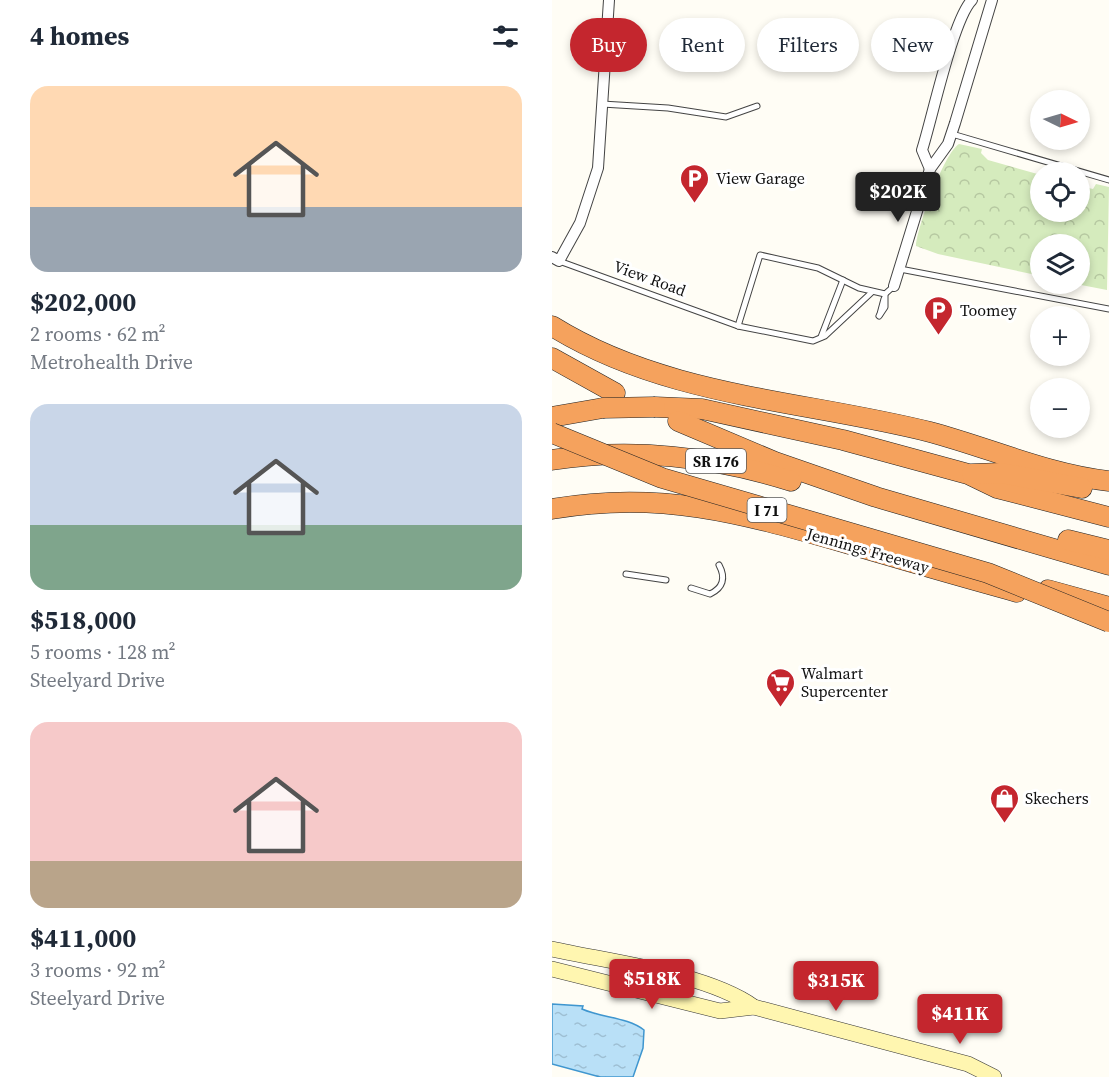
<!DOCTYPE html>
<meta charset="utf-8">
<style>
body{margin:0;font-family:"Source Serif 4",serif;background:#f2f2f3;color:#1f2937;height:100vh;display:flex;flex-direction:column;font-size:22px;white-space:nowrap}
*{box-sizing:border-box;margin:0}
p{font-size:20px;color:#747a83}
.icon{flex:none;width:33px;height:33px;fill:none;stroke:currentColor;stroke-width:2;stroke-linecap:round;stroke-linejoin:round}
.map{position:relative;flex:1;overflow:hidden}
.side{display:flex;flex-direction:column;background:#fff;width:552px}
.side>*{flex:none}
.hud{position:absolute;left:18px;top:18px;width:448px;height:54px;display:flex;gap:12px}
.needle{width:39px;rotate:95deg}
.controls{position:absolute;left:478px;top:90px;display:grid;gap:12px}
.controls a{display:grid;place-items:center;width:60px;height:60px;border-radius:50%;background:#fff;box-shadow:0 3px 9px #0003;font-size:30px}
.price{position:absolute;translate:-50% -51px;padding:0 14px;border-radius:6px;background:#c4262e;color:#fff;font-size:20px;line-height:39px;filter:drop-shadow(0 2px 3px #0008)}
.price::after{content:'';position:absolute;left:50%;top:36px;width:18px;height:14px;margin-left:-9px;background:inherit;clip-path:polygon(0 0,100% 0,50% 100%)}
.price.active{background:#222;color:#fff}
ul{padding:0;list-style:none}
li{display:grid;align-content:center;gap:12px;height:318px;padding:0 30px}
li span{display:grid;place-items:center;height:186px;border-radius:18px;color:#555}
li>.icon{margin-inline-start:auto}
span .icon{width:108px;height:108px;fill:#fffc;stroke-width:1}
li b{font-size:26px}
h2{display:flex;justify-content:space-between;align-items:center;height:72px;padding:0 30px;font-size:26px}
.pill{padding:0 21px;border-radius:27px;background:#fff;box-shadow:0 3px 9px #0003;font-size:21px;line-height:54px}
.pill.active{background:#c4262e;color:#fff}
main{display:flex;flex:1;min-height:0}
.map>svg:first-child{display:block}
.park{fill:url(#park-crowns)}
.water{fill:url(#water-ripples);stroke:#3f96cf;stroke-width:1.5}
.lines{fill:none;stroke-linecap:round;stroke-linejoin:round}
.lane-casing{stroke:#444;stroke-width:7}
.street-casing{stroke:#444;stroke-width:12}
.secondary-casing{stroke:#333;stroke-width:16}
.highway-casing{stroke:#222;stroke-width:21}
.lane{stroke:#fff;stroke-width:5}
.street{stroke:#fff;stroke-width:10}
.secondary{stroke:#fff6b0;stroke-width:15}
.highway{stroke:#f5a25d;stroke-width:20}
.highway-bridge-casing{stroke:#222;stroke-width:21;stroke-linecap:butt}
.highway-bridge{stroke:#f5a25d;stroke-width:20}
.labels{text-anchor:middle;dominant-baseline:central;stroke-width:6;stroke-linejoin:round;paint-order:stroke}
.shield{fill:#fff;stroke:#585858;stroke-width:1.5}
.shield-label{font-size:15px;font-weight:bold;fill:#111}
.poi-label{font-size:16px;fill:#111;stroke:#fff;text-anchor:start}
.street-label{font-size:16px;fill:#111;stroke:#fff}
</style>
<main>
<section class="side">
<h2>4 homes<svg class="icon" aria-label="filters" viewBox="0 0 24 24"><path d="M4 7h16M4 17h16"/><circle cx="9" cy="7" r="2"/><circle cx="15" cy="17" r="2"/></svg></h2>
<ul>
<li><span style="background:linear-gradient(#ffd9b3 65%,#9aa5b1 0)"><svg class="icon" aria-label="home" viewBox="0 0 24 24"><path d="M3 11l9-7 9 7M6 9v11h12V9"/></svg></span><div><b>$202,000</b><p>2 rooms · 62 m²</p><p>Metrohealth Drive</p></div></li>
<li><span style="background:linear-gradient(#c9d6e8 65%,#7fa58c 0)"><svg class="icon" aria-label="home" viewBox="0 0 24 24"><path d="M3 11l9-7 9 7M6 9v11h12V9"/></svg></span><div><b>$518,000</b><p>5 rooms · 128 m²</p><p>Steelyard Drive</p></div></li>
<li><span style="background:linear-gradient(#f6c9c9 75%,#b9a48a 0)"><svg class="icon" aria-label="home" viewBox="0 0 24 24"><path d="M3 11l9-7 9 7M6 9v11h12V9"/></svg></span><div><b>$411,000</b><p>3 rooms · 92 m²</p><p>Steelyard Drive</p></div></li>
</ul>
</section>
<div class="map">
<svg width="557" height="1077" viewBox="0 0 557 1077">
<defs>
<pattern id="park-crowns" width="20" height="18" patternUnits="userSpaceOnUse" patternTransform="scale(1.5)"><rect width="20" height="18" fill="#d5ebbd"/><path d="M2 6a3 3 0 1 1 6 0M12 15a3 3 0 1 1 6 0" fill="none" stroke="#b6c8a1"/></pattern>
<pattern id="water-ripples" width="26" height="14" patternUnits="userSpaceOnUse" patternTransform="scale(1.5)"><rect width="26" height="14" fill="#b9e0f7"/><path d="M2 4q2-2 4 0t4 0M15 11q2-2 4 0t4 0" fill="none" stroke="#9ebfd3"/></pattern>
</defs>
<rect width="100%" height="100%" fill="#fffdf5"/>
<!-- park -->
<path class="park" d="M407,144L430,149L429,153L436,160L489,175V212H528V186L541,189L544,184L557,187L555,290L524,284H528V244H489V276L386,254L364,246C365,228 392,153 407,144Z"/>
<!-- water -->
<path class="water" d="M0,1004L31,1006L30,1009C50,1018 75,1017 92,1030L91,1048L81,1077H48L0,1064Z"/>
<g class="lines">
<defs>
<g id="lane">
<polyline points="50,104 116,108 174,117 205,106"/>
<polyline points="400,134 557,180"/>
<polyline points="7,261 186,326 261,341 273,336 320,292"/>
<polyline points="348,269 557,309"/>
<polyline points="328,314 332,299"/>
<polyline points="327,316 333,307 333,294"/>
<polyline points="186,326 208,255 266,268 307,288 333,294 342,286"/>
<polyline points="269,337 291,280"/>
<polyline points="74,574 114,580"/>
<path d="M139,588L158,594C171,588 174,578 167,565"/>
</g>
<g id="street">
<path d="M378,169L370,150C380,119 401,19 420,0"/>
<polyline points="0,257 7,261 28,223 46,168 57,0"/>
<polyline points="342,286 378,169 396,144 403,123 440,0"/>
</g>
<g id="secondary">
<path d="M0,949C58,962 154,973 202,1007L416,1064L442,1077"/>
<polyline points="0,969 168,1011 202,1007"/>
</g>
<g id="highway">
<path d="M0,326C114,397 251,400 378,432C438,448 495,474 557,481"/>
<polyline points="0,358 63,393"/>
<polyline points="103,407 150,409 291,440 416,474 445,488 557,517"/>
<polyline points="0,417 51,408"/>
<polyline points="126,421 223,462 324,497 557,565"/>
<path d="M0,460C79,447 163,457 239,481"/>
<polyline points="420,474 449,473 530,488"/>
<path d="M0,509C107,490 189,513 290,542C348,559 406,576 465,592"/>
<polyline points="516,540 557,550"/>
<polyline points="496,590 557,607"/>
</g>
</defs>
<!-- lane casing -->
<use href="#lane" class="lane-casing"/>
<!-- street casing -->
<use href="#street" class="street-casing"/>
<!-- secondary casing -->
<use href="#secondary" class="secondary-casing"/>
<!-- highway casing -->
<use href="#highway" class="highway-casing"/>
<!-- lane -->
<use href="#lane" class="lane"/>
<!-- street -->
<use href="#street" class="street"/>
<!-- secondary -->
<use href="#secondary" class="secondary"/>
<!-- highway -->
<use href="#highway" class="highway"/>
<defs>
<g id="highway-bridge">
<polyline points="51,408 103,407"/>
<polyline points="0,433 110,478 436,573 557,622"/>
</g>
</defs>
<!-- highway-bridge casing -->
<use href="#highway-bridge" class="highway-bridge-casing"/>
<!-- highway-bridge -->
<use href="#highway-bridge" class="highway-bridge"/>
</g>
<!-- icons -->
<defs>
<symbol id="parking-pin" viewBox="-11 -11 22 30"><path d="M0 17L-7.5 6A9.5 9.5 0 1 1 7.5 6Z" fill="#c4262e" stroke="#fff"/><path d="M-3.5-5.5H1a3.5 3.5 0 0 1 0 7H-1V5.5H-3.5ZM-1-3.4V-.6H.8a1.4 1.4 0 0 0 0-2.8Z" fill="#fff"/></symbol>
<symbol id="supermarket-pin" viewBox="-11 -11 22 30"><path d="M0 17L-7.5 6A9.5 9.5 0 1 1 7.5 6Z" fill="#c4262e" stroke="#fff"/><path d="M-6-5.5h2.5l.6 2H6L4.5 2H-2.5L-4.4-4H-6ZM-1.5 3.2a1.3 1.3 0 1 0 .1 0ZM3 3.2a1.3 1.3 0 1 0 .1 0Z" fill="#fff"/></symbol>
<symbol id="shop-pin" viewBox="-11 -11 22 30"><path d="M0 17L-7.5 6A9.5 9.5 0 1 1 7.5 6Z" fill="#c4262e" stroke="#fff"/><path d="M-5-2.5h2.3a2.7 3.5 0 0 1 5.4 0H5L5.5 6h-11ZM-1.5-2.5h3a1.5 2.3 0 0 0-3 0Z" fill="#fff"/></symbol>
</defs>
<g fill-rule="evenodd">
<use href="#parking-pin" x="126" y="162" width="33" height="45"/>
<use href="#parking-pin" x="370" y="294" width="33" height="45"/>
<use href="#supermarket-pin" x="212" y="666" width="33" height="45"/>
<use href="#shop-pin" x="436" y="782" width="33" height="45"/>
</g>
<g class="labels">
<!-- shield labels -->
<g class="shield">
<rect x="134" y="449" width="60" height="24" rx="4.5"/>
<rect x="195.5" y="498" width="39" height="24" rx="4.5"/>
</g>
<g class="shield-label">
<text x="164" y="461">SR 176</text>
<text x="215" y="510">I 71</text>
</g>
<!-- poi labels -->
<g class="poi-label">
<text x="164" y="178">View Garage</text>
<text x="408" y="310">Toomey</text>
<text x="249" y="673">Walmart<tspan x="249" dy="18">Supercenter</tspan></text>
<text x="473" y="798">Skechers</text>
</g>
<!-- street labels -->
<g class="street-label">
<text transform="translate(98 278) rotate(20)">View Road</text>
<text transform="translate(316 550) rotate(16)">Jennings Freeway</text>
</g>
</g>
</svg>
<div class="controls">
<a><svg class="needle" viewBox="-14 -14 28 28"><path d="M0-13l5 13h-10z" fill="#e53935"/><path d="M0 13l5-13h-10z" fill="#747a83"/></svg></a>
<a><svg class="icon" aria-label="locate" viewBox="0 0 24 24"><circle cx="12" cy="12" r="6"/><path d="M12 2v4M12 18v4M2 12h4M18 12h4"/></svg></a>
<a><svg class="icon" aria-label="layers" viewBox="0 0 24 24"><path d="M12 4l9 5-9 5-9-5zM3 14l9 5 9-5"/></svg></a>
<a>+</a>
<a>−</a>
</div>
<b class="price active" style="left:346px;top:223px">$202K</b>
<b class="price" style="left:100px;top:1010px">$518K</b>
<b class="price" style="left:284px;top:1012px">$315K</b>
<b class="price" style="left:408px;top:1045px">$411K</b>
<div class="hud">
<a class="pill active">Buy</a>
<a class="pill">Rent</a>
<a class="pill">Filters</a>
<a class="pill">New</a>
</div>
</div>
</main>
